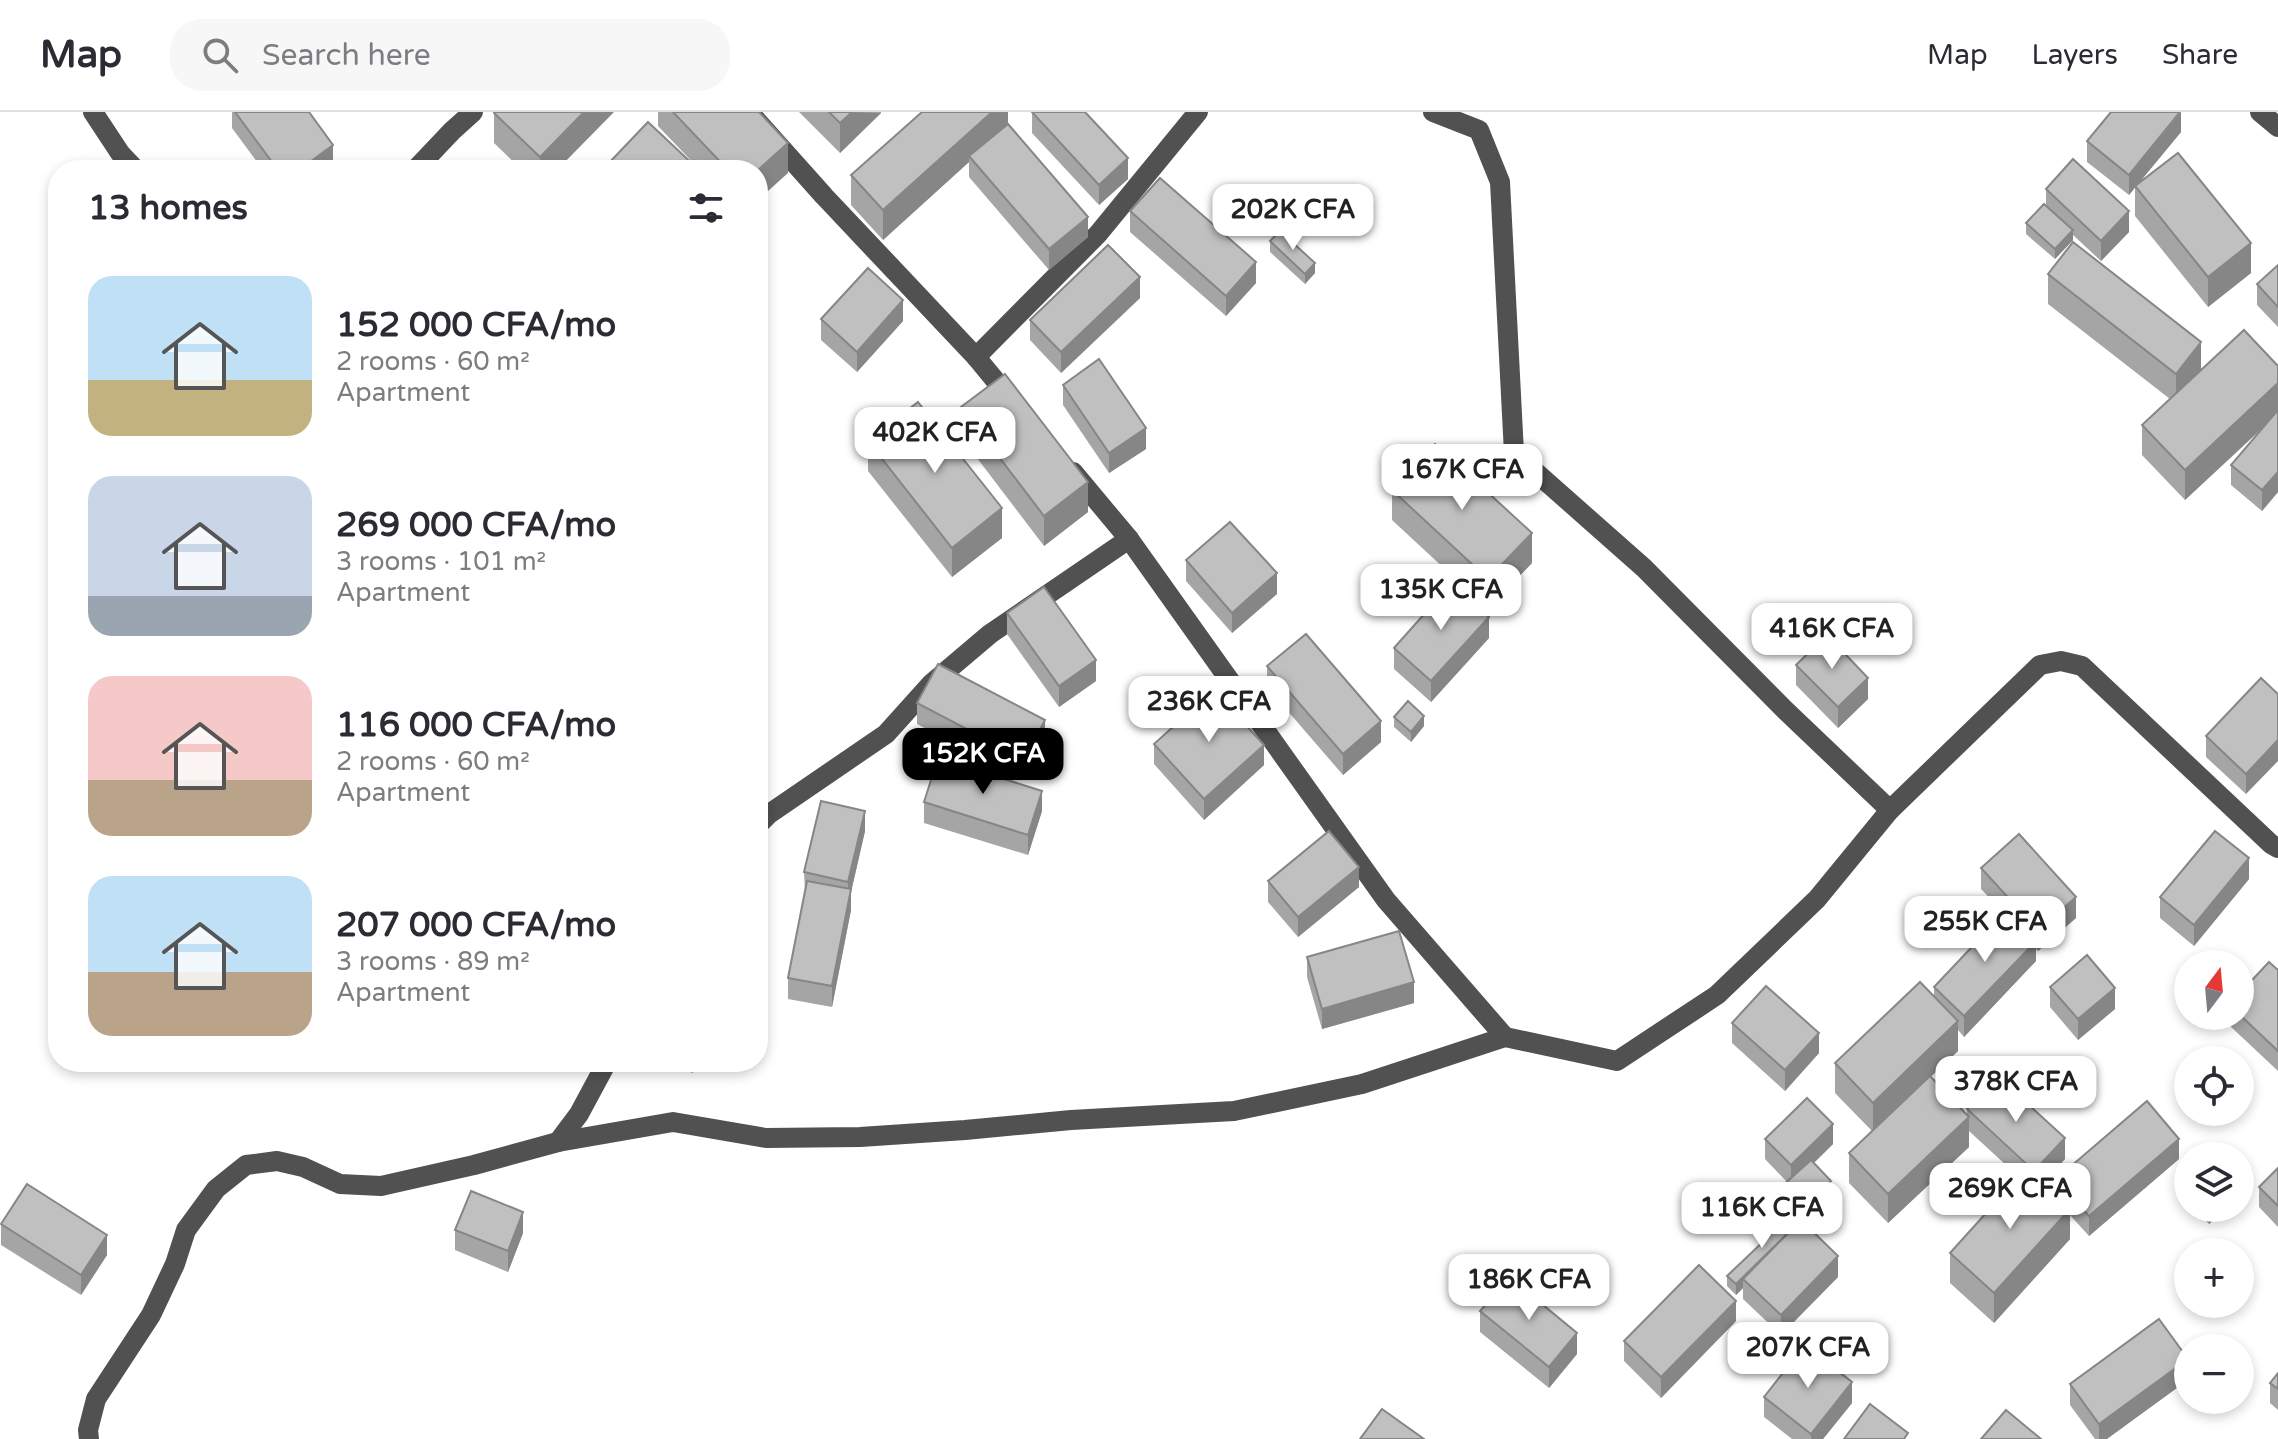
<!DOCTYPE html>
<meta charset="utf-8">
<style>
body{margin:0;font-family:"Varela Round",sans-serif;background:#f7f7f7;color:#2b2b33;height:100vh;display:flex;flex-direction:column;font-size:30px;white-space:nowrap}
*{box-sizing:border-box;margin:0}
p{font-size:26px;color:#7c7c81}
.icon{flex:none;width:44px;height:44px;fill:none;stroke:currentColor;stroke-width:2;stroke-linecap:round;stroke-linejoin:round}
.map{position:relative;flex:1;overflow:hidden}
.panel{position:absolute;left:48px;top:48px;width:720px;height:912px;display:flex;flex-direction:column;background:#fff;border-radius:32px;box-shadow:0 4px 12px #0003}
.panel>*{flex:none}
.needle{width:52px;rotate:16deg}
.buttons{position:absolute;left:2174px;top:838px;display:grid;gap:16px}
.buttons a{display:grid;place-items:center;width:80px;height:80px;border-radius:50%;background:#fff;box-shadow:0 4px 12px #0003;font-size:40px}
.price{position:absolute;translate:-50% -68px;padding:0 18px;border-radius:16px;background:#fff;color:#222;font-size:26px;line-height:52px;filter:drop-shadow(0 2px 4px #0008)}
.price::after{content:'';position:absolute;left:50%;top:48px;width:24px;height:18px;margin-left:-12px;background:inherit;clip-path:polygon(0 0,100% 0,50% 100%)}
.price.current{background:#000;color:#fff}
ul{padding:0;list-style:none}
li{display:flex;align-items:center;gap:24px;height:200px;padding:0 40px}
li span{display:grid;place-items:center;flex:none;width:224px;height:160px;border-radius:24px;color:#555}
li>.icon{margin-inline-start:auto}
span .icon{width:96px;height:96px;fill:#fffc;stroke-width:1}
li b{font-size:34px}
h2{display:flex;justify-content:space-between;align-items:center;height:96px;padding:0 40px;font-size:34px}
header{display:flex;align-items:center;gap:48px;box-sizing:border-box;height:112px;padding:0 40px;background:#fff;border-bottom:2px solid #e1e1e2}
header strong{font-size:38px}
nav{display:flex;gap:44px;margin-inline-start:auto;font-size:28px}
.search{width:560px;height:72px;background:#f7f7f7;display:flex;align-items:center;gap:20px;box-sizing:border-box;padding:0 28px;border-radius:32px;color:#7c7c81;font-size:30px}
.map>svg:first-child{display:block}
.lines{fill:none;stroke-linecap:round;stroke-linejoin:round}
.minor{stroke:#515151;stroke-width:20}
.wall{fill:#a5a5a5}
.shaded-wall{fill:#868686}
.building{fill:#c0c0c0;stroke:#868686;stroke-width:2}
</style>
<header>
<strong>Map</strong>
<div class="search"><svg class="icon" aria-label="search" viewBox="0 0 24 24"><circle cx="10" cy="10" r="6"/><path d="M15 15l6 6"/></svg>Search here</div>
<nav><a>Map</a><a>Layers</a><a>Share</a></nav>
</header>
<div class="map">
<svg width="2278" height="1327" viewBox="0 0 2278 1327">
<rect width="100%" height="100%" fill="#fff"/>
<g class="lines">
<!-- minor -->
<g class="minor">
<polyline points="93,0 120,41 136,58"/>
<polyline points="749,0 824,84 976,245 1098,122 1198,0"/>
<polyline points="1433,0 1479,18 1500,70 1514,341 1644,456 1785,598 1890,698"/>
<polyline points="2260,0 2278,15"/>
<polyline points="415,58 452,19 473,0"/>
<polyline points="976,245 1013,290"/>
<polyline points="1073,360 1129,427 1386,788 1505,925"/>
<polyline points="758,713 769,702 886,622 931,572 990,522 1129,427"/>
<polyline points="558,1030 579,1002 607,950"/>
<polyline points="89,1327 88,1318 96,1287 151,1203 175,1152 186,1118 216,1077 246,1053 277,1049 303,1055 340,1072 381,1074 474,1053 558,1030 673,1010 766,1026 860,1025 965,1018 1071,1008 1234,999 1362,972 1505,925 1617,949 1717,883 1817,787 1890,698 2040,553 2061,549 2082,554 2271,732 2278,736"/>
</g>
</g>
<!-- wall -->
<g class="wall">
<polygon points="232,0 309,0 333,53 327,58 263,58 232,16"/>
<polygon points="658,0 759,0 788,61 758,58 700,58 658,14"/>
<polygon points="799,0 881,0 881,1 840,41"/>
<polygon points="1008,0 1008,12 1088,125 1049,158 969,65 969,50 883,128 851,93 851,63"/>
<polygon points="494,1 557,58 522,58 494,31"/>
<polygon points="1032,1 1128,67 1099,93 1032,21"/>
<polygon points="2181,20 2137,73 2251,161 2208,195 2135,104 2135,75 2129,83 2087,50 2087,29"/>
<polygon points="2046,77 2129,120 2101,149 2073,123 2073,128 2055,147 2026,122 2026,111 2046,93"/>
<polygon points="1130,99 1256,171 1226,204 1130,120"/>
<polygon points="1270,129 1315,161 1305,172 1270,140"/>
<polygon points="2278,153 2278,215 2257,193 2257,172"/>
<polygon points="2048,162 2201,258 2278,254 2278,380 2262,399 2231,373 2231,353 2266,313 2185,388 2142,343 2142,313 2170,287 2048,192"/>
<polygon points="1140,186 1061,261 1030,228 1030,208"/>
<polygon points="821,207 903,209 857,260 821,228"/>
<polygon points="1063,273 1146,337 1109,361 1063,293"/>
<polygon points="961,295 1088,400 1044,434 961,325"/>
<polygon points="868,329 1002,426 952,465 868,359"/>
<polygon points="1392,378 1532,451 1488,497 1392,408"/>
<polygon points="1186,448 1277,482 1232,521 1186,469"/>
<polygon points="1007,501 1096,569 1059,595 1007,522"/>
<polygon points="1489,526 1431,590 1394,557 1394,536"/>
<polygon points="1796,553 1868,587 1838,616 1796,573"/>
<polygon points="1267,554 1381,630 1343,663 1267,575"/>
<polygon points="2261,566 2246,682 2206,645 2206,624"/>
<polygon points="917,591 1045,629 1024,668 917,612"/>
<polygon points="1394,605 1424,614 1411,630 1394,615"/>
<polygon points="1154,632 1264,653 1204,708 1154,652"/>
<polygon points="924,690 1042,699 1028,743 924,711"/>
<polygon points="865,719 851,780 851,798 832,895 788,887 788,866 805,780 804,760"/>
<polygon points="1981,756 2076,806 2038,839 2036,837 2036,849 1964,925 1958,918 1958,939 1930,965 1967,1003 1967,997 2065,1047 2042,1071 2056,1084 2056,1067 2179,1047 2089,1124 2070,1103 2070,1127 1994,1211 1950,1171 1950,1141 2019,1065 1969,1019 1969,1035 1888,1111 1849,1071 1849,1041 1872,1019 1835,981 1835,951 1934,884 1934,875 2004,801 1981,777"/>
<polygon points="2249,767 2194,834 2160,806 2160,785"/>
<polygon points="1268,769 1359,775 1298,825 1268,790"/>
<polygon points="1307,845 1414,891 1322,917 1307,865"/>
<polygon points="2278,858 2278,959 2229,913 2229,904 2240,904 2240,881"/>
<polygon points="2050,875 2115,897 2078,928 2050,895"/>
<polygon points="1732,911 1819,941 1785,979 1732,931"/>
<polygon points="655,950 697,950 693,961"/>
<polygon points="1765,1027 1833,1032 1814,1051 1831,1080 1799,1109 1779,1087 1779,1077 1787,1070 1765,1047"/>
<polygon points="2278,1056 2278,1115 2259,1095 2259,1075"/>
<polygon points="2194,1096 2227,1096 2209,1112"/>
<polygon points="1,1112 107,1143 81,1183 1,1133"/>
<polygon points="455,1118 523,1121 508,1160 455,1138"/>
<polygon points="1727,1164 1838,1165 1781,1223 1743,1187 1743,1176 1736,1183 1727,1174"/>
<polygon points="1480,1199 1577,1242 1549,1276 1480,1220"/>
<polygon points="2159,1207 2107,1327 2095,1327 2070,1293 2070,1272"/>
<polygon points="1736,1209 1661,1286 1624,1249 1624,1229"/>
<polygon points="2278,1261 2278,1298 2270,1291 2270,1271"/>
<polygon points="1764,1285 1852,1291 1823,1327 1792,1327 1764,1305"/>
</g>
<!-- shaded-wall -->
<g class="shaded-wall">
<polygon points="584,0 614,0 557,58 540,58 540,45"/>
<polygon points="852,0 881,1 840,41 840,11"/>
<polygon points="992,0 1008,0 1008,15 969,44 969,50 883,128 883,98"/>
<polygon points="2181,0 2181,20 2129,83 2129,63"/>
<polygon points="788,31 788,61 758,88 758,58"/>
<polygon points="333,33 333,53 327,58 299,58"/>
<polygon points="1128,46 1128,67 1099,93 1099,73"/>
<polygon points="2129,99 2129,120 2101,149 2101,129"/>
<polygon points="1088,105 1088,125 1049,158 1049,137"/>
<polygon points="2073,118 2073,128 2055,147 2055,137"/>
<polygon points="2251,131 2251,161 2208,195 2208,165"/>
<polygon points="1256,150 1256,171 1226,204 1226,184"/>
<polygon points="1315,151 1315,161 1305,172 1305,162"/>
<polygon points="1140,165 1140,186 1061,261 1061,240"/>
<polygon points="903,188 903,209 857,260 857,240"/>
<polygon points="2201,230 2201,260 2176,292 2176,262"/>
<polygon points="2278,271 2278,301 2185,388 2185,358"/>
<polygon points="1146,316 1146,337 1109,361 1109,341"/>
<polygon points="2278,360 2278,380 2262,399 2262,378"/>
<polygon points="1088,370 1088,400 1044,434 1044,404"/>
<polygon points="1002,396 1002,426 952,465 952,436"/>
<polygon points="1532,421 1532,451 1488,497 1488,467"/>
<polygon points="1277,461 1277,482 1232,521 1232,501"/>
<polygon points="1489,505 1489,526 1431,590 1431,569"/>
<polygon points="1096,548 1096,569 1059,595 1059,574"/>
<polygon points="1868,566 1868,587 1838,616 1838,595"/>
<polygon points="1424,604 1424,614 1411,630 1411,620"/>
<polygon points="1045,608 1045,629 1024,668 1024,647"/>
<polygon points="1381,609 1381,630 1343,663 1343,642"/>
<polygon points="2278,628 2278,649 2246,682 2246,662"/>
<polygon points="1264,633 1264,653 1204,708 1204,687"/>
<polygon points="1042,679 1042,699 1028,743 1028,723"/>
<polygon points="865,699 865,719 851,780 851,798 832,895 832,874 848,790 848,770"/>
<polygon points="2249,746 2249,767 2194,834 2194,813"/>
<polygon points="1359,755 1359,775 1298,825 1298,805"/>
<polygon points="2076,785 2076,806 2038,839 2038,818"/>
<polygon points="2036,829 2036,849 1964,925 1964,904"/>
<polygon points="1414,870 1414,891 1322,917 1322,897"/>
<polygon points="2115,876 2115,897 2078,928 2078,907"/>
<polygon points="1958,909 1958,939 1873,1020 1873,991"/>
<polygon points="1819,921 1819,941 1785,979 1785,958"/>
<polygon points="1969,1005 1969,1035 1888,1111 1888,1082"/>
<polygon points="1833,1012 1833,1032 1791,1073 1791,1053"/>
<polygon points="2065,1026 2065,1047 2034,1080 2034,1059"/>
<polygon points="2179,1027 2179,1047 2089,1124 2089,1104"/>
<polygon points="1831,1069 1831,1080 1799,1109 1799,1099"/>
<polygon points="2215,1096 2227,1096 2209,1112 2209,1102"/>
<polygon points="2070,1097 2070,1127 1994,1211 1994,1181"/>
<polygon points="523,1100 523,1121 508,1160 508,1139"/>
<polygon points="1799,1112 1743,1167 1743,1176 1736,1183 1736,1172"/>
<polygon points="107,1123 107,1143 81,1183 81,1163"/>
<polygon points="1838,1144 1838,1165 1781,1223 1781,1203"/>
<polygon points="1736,1189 1736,1209 1661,1286 1661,1265"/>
<polygon points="1577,1221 1577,1242 1549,1276 1549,1255"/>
<polygon points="2188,1247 2188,1268 2107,1327 2099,1327 2099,1312"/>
<polygon points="1852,1270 1852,1291 1823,1327 1811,1327 1811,1322"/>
</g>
<!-- building -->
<g class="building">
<polygon points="235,0 309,0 333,33 299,58 278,58"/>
<polygon points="495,0 584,0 540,45 494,1"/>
<polygon points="673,0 759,0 788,31 758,58 728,58"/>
<polygon points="829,0 852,0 840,11"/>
<polygon points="922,0 992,0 883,98 851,63"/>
<polygon points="1032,0 1085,0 1128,46 1099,73"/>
<polygon points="2111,0 2180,0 2129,63 2087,29"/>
<polygon points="648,10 699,58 610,58 606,54"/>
<polygon points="1008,12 1088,105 1049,137 969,44"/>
<polygon points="2178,41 2251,131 2208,165 2135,74"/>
<polygon points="2073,47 2129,99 2101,129 2046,77"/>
<polygon points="1160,66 1256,150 1226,184 1130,99"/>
<polygon points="2044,92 2073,118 2055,137 2026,111"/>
<polygon points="1280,119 1315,151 1305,162 1270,129"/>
<polygon points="2073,130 2201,230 2176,262 2048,162"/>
<polygon points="1108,133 1140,165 1061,240 1030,208"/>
<polygon points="2278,153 2278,195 2257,172"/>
<polygon points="868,156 903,188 857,240 821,207"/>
<polygon points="2244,218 2278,254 2278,271 2185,358 2142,313"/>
<polygon points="1099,247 1146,316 1109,341 1063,273"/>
<polygon points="1005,262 1088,370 1044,404 961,295"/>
<polygon points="918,290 1002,396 952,436 868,329"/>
<polygon points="2278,298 2278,360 2262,378 2231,353"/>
<polygon points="1435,332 1532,421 1488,467 1392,378"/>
<polygon points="1230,410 1277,461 1232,501 1186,448"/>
<polygon points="1451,472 1489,505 1431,569 1394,536"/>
<polygon points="1044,475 1096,548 1059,574 1007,501"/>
<polygon points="1306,522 1381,609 1343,642 1267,554"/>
<polygon points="1827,523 1868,566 1838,595 1796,553"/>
<polygon points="938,552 1045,608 1024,647 917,591"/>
<polygon points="2261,566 2278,582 2278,628 2246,662 2206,624"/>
<polygon points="1214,578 1264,633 1204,687 1154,632"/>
<polygon points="1408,589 1424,604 1411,620 1394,605"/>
<polygon points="938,646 1042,679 1028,723 924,690"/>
<polygon points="821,689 865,699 848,770 804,760"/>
<polygon points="1329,719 1359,755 1298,805 1268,769"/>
<polygon points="2215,719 2249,746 2194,813 2160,785"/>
<polygon points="2019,722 2076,785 2038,818 1981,756"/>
<polygon points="807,769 851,777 832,874 788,866"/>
<polygon points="2005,800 2036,829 1964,904 1934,875"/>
<polygon points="1399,819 1414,870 1322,897 1307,845"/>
<polygon points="2087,843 2115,876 2078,907 2050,875"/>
<polygon points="2269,850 2278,858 2278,939 2240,903 2240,881"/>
<polygon points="1920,870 1958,909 1873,991 1835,951"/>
<polygon points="1766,874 1819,921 1785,958 1732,911"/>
<polygon points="1930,964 1969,1005 1888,1082 1849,1041"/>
<polygon points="1997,964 2065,1026 2034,1059 1967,997"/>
<polygon points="1807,986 1833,1012 1791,1053 1765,1027"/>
<polygon points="2147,989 2179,1027 2089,1104 2056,1067"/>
<polygon points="1811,1048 1831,1069 1799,1099 1779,1077"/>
<polygon points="2278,1056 2278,1094 2259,1075"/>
<polygon points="2026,1057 2070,1097 1994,1181 1950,1141"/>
<polygon points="27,1072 107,1123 81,1163 1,1112"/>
<polygon points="471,1079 523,1100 508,1139 455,1118"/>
<polygon points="2203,1096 2215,1096 2209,1102"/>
<polygon points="1790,1104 1798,1111 1736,1172 1727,1164"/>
<polygon points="1801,1108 1838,1144 1781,1203 1743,1167"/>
<polygon points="1699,1153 1736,1189 1661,1265 1624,1229"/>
<polygon points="1509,1165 1577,1221 1549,1255 1480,1199"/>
<polygon points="2159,1207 2188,1247 2099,1312 2070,1272"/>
<polygon points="1805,1233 1852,1270 1811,1322 1764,1285"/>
<polygon points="2278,1261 2278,1277 2270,1271"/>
<polygon points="1870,1292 1908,1321 1904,1327 1844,1327"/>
<polygon points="1382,1297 1424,1327 1360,1327"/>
<polygon points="2006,1298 2041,1327 1981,1327"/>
</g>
</svg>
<div class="buttons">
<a><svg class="needle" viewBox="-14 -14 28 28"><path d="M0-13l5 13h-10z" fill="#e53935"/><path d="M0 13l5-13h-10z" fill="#7c7c81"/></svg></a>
<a><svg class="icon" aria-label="locate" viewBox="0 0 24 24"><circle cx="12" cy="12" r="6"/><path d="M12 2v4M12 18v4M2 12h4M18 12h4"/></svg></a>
<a><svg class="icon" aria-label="layers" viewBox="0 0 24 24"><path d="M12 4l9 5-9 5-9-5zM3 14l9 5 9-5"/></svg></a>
<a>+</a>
<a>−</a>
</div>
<b class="price" style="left:1293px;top:140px">202K CFA</b>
<b class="price" style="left:935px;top:363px">402K CFA</b>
<b class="price" style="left:1462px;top:400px">167K CFA</b>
<b class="price" style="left:1441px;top:520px">135K CFA</b>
<b class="price" style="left:1832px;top:559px">416K CFA</b>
<b class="price" style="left:1209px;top:632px">236K CFA</b>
<b class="price current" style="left:983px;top:684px">152K CFA</b>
<b class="price" style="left:1985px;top:852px">255K CFA</b>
<b class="price" style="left:2016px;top:1012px">378K CFA</b>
<b class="price" style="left:2010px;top:1119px">269K CFA</b>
<b class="price" style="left:1762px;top:1138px">116K CFA</b>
<b class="price" style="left:1529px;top:1210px">186K CFA</b>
<b class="price" style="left:1808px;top:1278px">207K CFA</b>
<section class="panel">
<h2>13 homes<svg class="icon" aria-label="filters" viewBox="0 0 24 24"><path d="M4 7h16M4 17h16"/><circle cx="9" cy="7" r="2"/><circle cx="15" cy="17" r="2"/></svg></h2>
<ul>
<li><span style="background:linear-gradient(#bfe0f5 65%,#c2b280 0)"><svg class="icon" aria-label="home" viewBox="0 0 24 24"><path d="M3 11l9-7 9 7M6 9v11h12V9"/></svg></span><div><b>152 000 CFA/mo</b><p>2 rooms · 60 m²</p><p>Apartment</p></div></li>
<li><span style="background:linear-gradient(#c9d6e8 75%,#9aa5b1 0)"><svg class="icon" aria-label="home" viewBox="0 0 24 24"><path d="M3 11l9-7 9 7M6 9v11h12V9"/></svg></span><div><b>269 000 CFA/mo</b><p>3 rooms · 101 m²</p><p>Apartment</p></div></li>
<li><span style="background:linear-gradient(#f6c9c9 65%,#b9a48a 0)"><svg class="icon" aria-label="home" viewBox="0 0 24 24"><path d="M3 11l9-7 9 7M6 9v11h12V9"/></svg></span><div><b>116 000 CFA/mo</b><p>2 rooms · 60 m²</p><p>Apartment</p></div></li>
<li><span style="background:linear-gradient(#bfe0f5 60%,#b9a48a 0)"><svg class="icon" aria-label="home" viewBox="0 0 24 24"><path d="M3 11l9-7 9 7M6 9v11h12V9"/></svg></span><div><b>207 000 CFA/mo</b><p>3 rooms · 89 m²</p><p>Apartment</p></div></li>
</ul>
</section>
</div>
